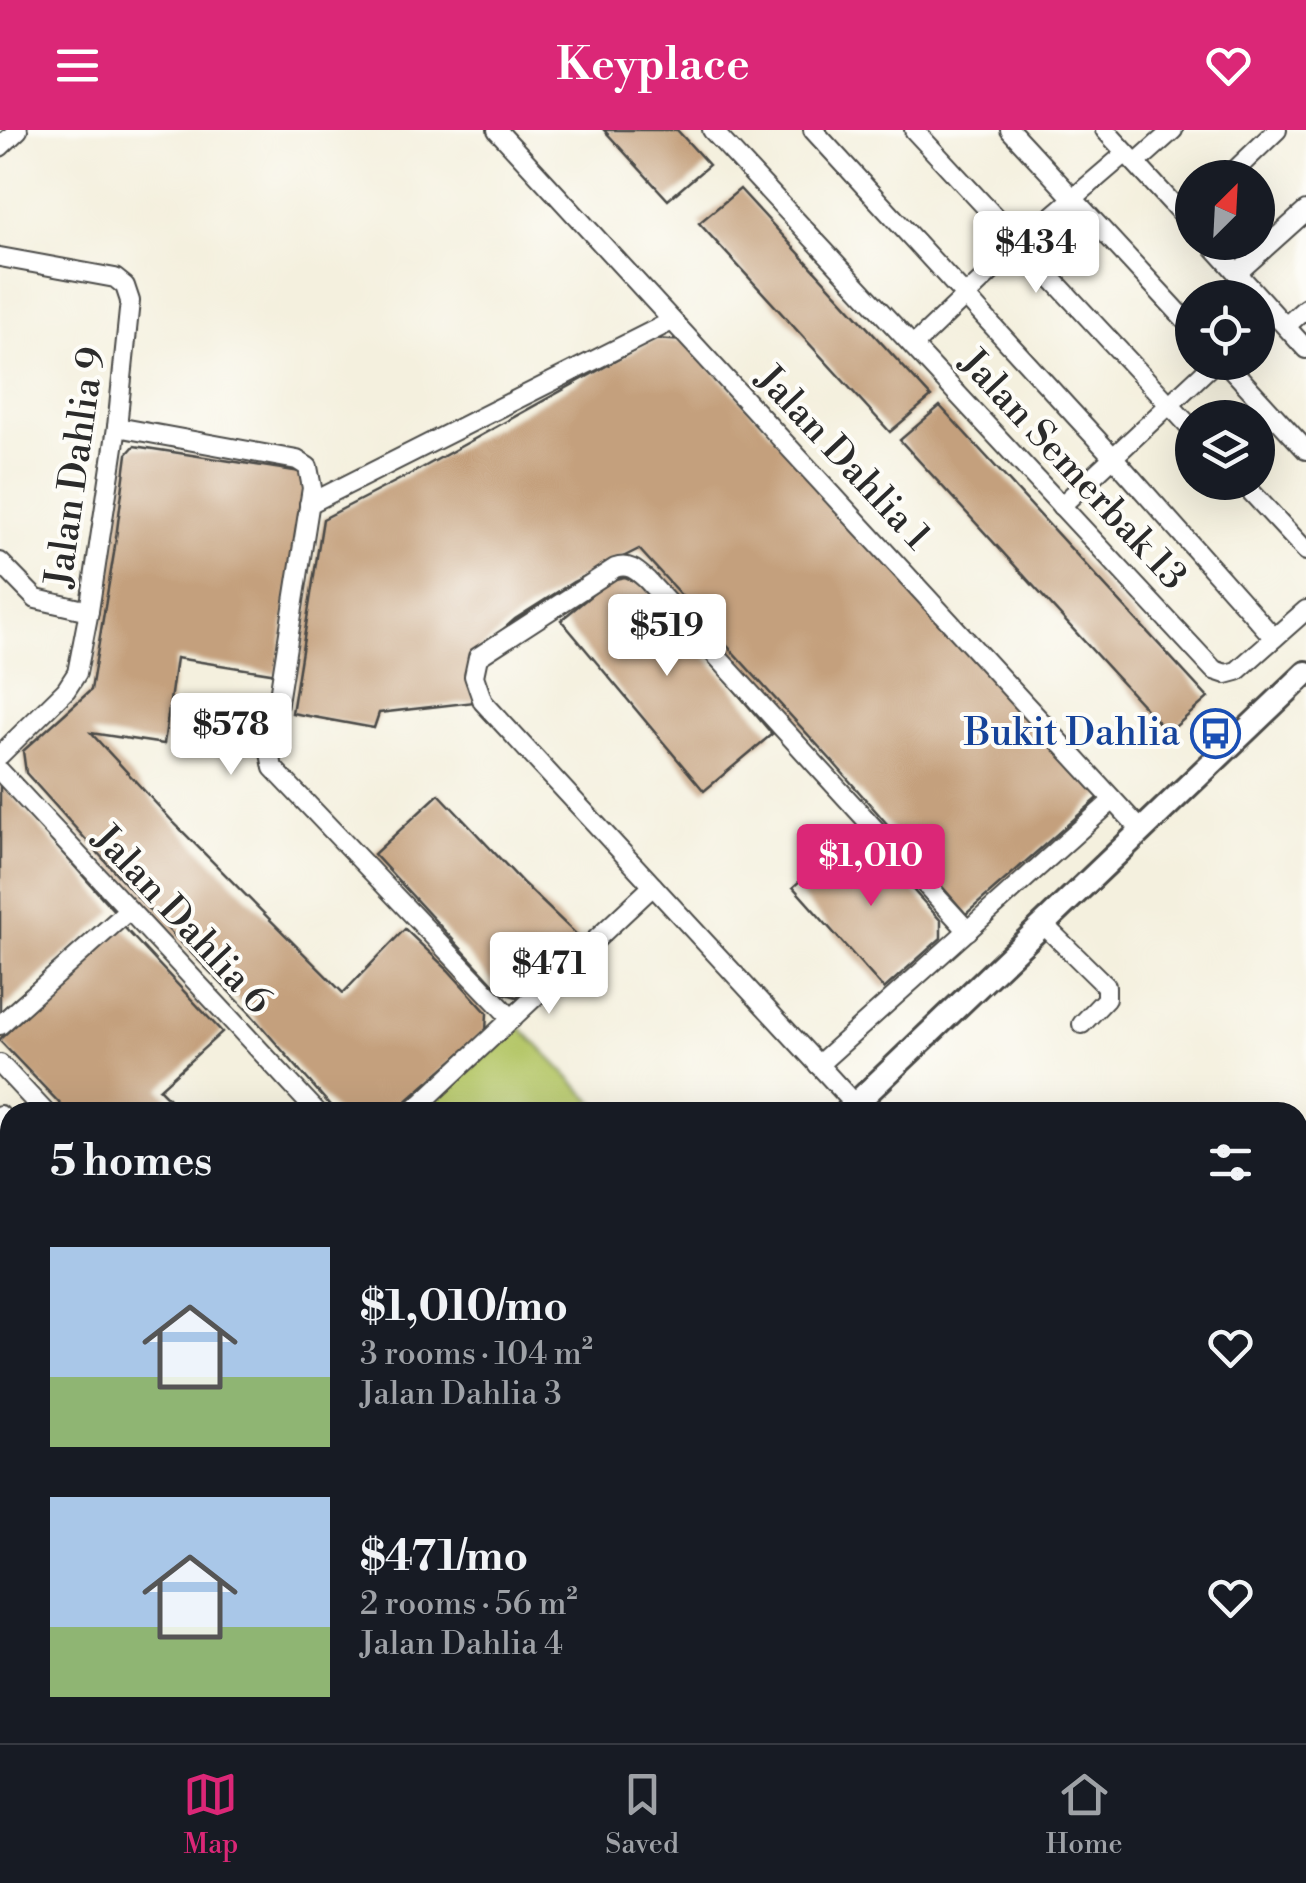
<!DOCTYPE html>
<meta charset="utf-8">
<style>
body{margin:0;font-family:"Libre Bodoni",serif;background:#242831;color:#f1f3f6;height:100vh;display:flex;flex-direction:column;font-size:38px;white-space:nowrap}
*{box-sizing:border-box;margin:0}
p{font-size:32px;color:#9ea1a6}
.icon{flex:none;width:55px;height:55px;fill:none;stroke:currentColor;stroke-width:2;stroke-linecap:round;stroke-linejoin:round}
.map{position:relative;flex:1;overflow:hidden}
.panel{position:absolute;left:0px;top:972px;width:1308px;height:642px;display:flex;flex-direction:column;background:#171b24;border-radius:30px 30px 0 0;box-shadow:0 10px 40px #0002}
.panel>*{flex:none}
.needle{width:65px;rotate:24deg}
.buttons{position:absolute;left:1175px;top:30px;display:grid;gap:20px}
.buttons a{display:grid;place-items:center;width:100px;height:100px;border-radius:50%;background:#171b24;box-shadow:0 10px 40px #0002;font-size:50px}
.price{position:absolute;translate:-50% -85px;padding:0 22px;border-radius:10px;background:#fff;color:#222;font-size:32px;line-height:65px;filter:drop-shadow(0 2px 5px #0008)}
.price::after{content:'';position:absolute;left:50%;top:60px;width:30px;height:22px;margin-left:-15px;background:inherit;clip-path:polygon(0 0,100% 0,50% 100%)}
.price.on{background:#db2777;color:#fff}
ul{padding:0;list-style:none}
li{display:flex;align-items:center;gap:30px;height:250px;padding:0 50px}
li span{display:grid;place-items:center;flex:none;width:280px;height:200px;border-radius:0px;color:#555}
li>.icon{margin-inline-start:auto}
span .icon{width:120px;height:120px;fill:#fffc;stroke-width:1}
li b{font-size:42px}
h2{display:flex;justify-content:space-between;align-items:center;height:120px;padding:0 50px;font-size:42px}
header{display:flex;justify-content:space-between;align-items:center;height:130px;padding:0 50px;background:#db2777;color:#fff;font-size:45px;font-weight:600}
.menu{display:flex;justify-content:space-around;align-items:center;height:140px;border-top:2px solid #363941;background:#171b24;font-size:28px;color:#9ea1a6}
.menu a{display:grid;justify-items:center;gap:5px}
.menu .on{color:#db2777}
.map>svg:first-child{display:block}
.green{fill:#b6c76a;stroke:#70794a;stroke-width:2.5}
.water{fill:#77ace5;stroke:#516c88;stroke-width:2.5}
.building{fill:#c4a07d}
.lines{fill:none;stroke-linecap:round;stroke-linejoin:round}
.minor-casing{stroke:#494946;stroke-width:22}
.major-casing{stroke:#494946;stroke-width:28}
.path{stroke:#494946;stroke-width:2.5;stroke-dasharray:8 8;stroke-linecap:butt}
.minor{stroke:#fff;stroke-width:18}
.major{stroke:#fff;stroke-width:22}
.labels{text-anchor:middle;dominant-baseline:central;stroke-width:8;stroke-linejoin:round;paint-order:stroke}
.street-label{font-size:38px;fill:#2b2b2b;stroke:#fdfcf7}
.transit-label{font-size:38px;fill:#164399;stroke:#fdfcf7;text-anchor:end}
</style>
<header><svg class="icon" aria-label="menu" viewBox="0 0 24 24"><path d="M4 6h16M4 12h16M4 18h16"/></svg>Keyplace<svg class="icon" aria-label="heart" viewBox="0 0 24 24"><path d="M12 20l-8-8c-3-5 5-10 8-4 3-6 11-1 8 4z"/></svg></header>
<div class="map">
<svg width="1306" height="1613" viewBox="0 0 1306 1613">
<rect width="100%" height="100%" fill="#fdfcf7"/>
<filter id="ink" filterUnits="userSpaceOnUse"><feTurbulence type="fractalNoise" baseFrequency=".01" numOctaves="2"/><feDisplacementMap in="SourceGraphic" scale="20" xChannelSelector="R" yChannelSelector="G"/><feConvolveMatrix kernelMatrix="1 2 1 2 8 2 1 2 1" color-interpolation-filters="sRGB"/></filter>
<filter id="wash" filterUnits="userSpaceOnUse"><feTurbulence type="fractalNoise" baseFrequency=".0048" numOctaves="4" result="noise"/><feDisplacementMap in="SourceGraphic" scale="40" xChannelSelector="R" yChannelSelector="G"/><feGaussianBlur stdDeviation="2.25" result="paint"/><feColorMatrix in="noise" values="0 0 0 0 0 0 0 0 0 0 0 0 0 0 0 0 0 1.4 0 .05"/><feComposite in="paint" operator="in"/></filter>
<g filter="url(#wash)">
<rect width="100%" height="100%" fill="#f4f0de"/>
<!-- green -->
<g class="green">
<polygon points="512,889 603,982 412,982"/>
<polygon points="10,1200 10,1439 0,1426 0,1209"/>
<polygon points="1298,1508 1306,1517 1306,1613 724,1613 732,1605 1298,1605"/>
</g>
<!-- water -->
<polygon class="water" points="10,1253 10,1349 0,1339 0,1261"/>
<g id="blocks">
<!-- building -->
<g class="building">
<polygon points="604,0 677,0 709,35 668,70"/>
<polygon points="740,59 931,267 890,302 699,93"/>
<polygon points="655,209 686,211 1105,662 966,784 832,631 639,419 573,452 515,489 470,529 475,572 379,583 374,598 292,583 323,389 422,338"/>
<polygon points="940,276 1208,568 1168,603 900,310"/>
<polygon points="134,316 307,343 277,544 176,528 164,614 91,603 174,693 343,863 405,799 448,840 487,883 486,901 394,982 336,982 248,881 151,782 26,643 23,621 91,560 114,423 127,324"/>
<polygon points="625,447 646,456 772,604 704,661 561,490 610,450"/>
<polygon points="0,652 114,781 0,882"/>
<polygon points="439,664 524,754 579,807 517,867 502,863 374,724"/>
<polygon points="858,699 941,791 941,808 884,859 793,757"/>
<polygon points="122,795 222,902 159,959 182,982 68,982 0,911 0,909"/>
</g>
</g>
</g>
<g filter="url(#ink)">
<use href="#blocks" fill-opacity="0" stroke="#494946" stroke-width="2.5"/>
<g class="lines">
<defs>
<g id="minor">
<polyline points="497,0 1141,700"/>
<polyline points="712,0 1214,540 1226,544 1237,541 1306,480"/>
<polyline points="813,0 1114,328 1274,508"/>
<polyline points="914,0 1192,299"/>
<polyline points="1010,0 1192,197"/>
<polyline points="1105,0 1192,95"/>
<polyline points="0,17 18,0"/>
<polyline points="1136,33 1173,0"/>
<polyline points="1227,48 1277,0"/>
<polyline points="1209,112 1306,219"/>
<polyline points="0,127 115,148 125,156 130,171 117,297 89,481 77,543 66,560 0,625"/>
<polyline points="1237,143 1306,81"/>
<polyline points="1286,196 1306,178"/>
<polyline points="913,216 1020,114 1126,23"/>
<polyline points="1225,232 1306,320"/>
<polyline points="117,297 297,330 308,337 312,358 270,623 273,638 512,889"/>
<polyline points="1242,352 1306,421"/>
<polyline points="309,374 672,191"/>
<polyline points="1061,376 1215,232"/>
<polyline points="0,432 36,469 89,481"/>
<polyline points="0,641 317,982"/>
<polyline points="1043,794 1106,856 1106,869 1082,894"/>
<polyline points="0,895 129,780"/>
<polyline points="0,934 45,982"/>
<polyline points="818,935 1113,670"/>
<polyline points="412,982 653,756"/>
<path d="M862,982L483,572L474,546L478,527L615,438C629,433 637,441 647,450L968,801"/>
<polyline points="0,985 10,996"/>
<polyline points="0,1049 10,1060"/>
<polyline points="1300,1422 1306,1419"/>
<polyline points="1298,1453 1306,1462"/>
<polyline points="1298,1508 1306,1517"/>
<polyline points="497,1605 504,1613"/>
<polyline points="690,1613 698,1605"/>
</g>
<g id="major">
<polyline points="847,982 1306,543"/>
<polyline points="0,1438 10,1449"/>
<polyline points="0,1484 10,1494"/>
<polyline points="88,1605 92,1613"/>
<polyline points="113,1605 120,1613"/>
<polyline points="154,1605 162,1613"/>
<polyline points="191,1613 199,1605"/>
<polyline points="219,1613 223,1605"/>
</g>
</defs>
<!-- minor casing -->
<use href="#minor" class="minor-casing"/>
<!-- major casing -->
<use href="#major" class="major-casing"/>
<!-- path -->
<g class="path">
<polyline points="1298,1598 1306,1606"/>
<polyline points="766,1613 775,1605"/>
<polyline points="933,1613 935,1605"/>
<path d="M944,1613C958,1603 977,1608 992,1613"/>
<polyline points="1040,1613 1044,1605"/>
</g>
<!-- minor -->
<use href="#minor" class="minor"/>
<!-- major -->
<use href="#major" class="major"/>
</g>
</g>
<!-- icons -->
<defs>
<symbol id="bus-ring" viewBox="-11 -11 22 22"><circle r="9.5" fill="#fdfcf7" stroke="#1a4fb4" stroke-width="1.5"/><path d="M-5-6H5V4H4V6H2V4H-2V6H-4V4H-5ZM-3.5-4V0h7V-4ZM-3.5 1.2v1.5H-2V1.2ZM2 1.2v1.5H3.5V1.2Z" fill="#1a4fb4"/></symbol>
</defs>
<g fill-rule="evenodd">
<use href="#bus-ring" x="1188" y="576" width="55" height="55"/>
</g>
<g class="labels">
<!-- street labels -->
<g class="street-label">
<text transform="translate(843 328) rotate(47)">Jalan Dahlia 1</text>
<text transform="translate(76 337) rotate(-82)">Jalan Dahlia 9</text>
<text transform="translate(1073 340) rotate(47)">Jalan Semerbak 13</text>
<text transform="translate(182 790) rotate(47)">Jalan Dahlia 6</text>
</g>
<!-- transit labels -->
<g class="transit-label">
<text x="1180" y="603">Bukit Dahlia</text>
</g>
</g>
</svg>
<div class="buttons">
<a><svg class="needle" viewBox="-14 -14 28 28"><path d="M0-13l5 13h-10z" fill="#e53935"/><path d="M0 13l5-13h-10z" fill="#9ea1a6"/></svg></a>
<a><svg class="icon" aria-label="locate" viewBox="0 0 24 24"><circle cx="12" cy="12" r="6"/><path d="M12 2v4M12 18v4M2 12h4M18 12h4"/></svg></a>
<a><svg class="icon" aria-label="layers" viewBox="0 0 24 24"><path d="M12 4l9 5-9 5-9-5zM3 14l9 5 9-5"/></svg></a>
</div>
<b class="price" style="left:1036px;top:166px">$434</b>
<b class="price" style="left:667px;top:549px">$519</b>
<b class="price" style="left:231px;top:648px">$578</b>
<b class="price on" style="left:871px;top:779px">$1,010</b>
<b class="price" style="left:549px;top:887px">$471</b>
<section class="panel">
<h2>5 homes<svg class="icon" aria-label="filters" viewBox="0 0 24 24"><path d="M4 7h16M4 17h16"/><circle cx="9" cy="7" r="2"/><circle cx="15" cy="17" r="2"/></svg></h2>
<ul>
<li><span style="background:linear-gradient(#a9c7e8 65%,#8fb573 0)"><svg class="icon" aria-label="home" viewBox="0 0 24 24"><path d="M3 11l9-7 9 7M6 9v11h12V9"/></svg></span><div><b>$1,010/mo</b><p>3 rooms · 104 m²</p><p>Jalan Dahlia 3</p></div><svg class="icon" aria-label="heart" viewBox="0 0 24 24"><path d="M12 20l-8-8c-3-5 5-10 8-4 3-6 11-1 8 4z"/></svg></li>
<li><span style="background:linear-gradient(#a9c7e8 65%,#8fb573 0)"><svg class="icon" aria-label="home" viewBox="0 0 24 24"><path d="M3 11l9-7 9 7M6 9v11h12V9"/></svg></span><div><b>$471/mo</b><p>2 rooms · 56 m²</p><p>Jalan Dahlia 4</p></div><svg class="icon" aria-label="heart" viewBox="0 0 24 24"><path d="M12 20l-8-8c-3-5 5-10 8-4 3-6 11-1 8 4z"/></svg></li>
</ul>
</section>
</div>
<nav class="menu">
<a class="on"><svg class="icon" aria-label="map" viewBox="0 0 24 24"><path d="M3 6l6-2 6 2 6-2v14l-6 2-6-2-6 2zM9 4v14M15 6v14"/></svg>Map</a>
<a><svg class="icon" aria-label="saved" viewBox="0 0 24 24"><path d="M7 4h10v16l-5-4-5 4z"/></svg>Saved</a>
<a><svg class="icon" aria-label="home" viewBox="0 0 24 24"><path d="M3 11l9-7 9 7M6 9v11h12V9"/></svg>Home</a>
</nav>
